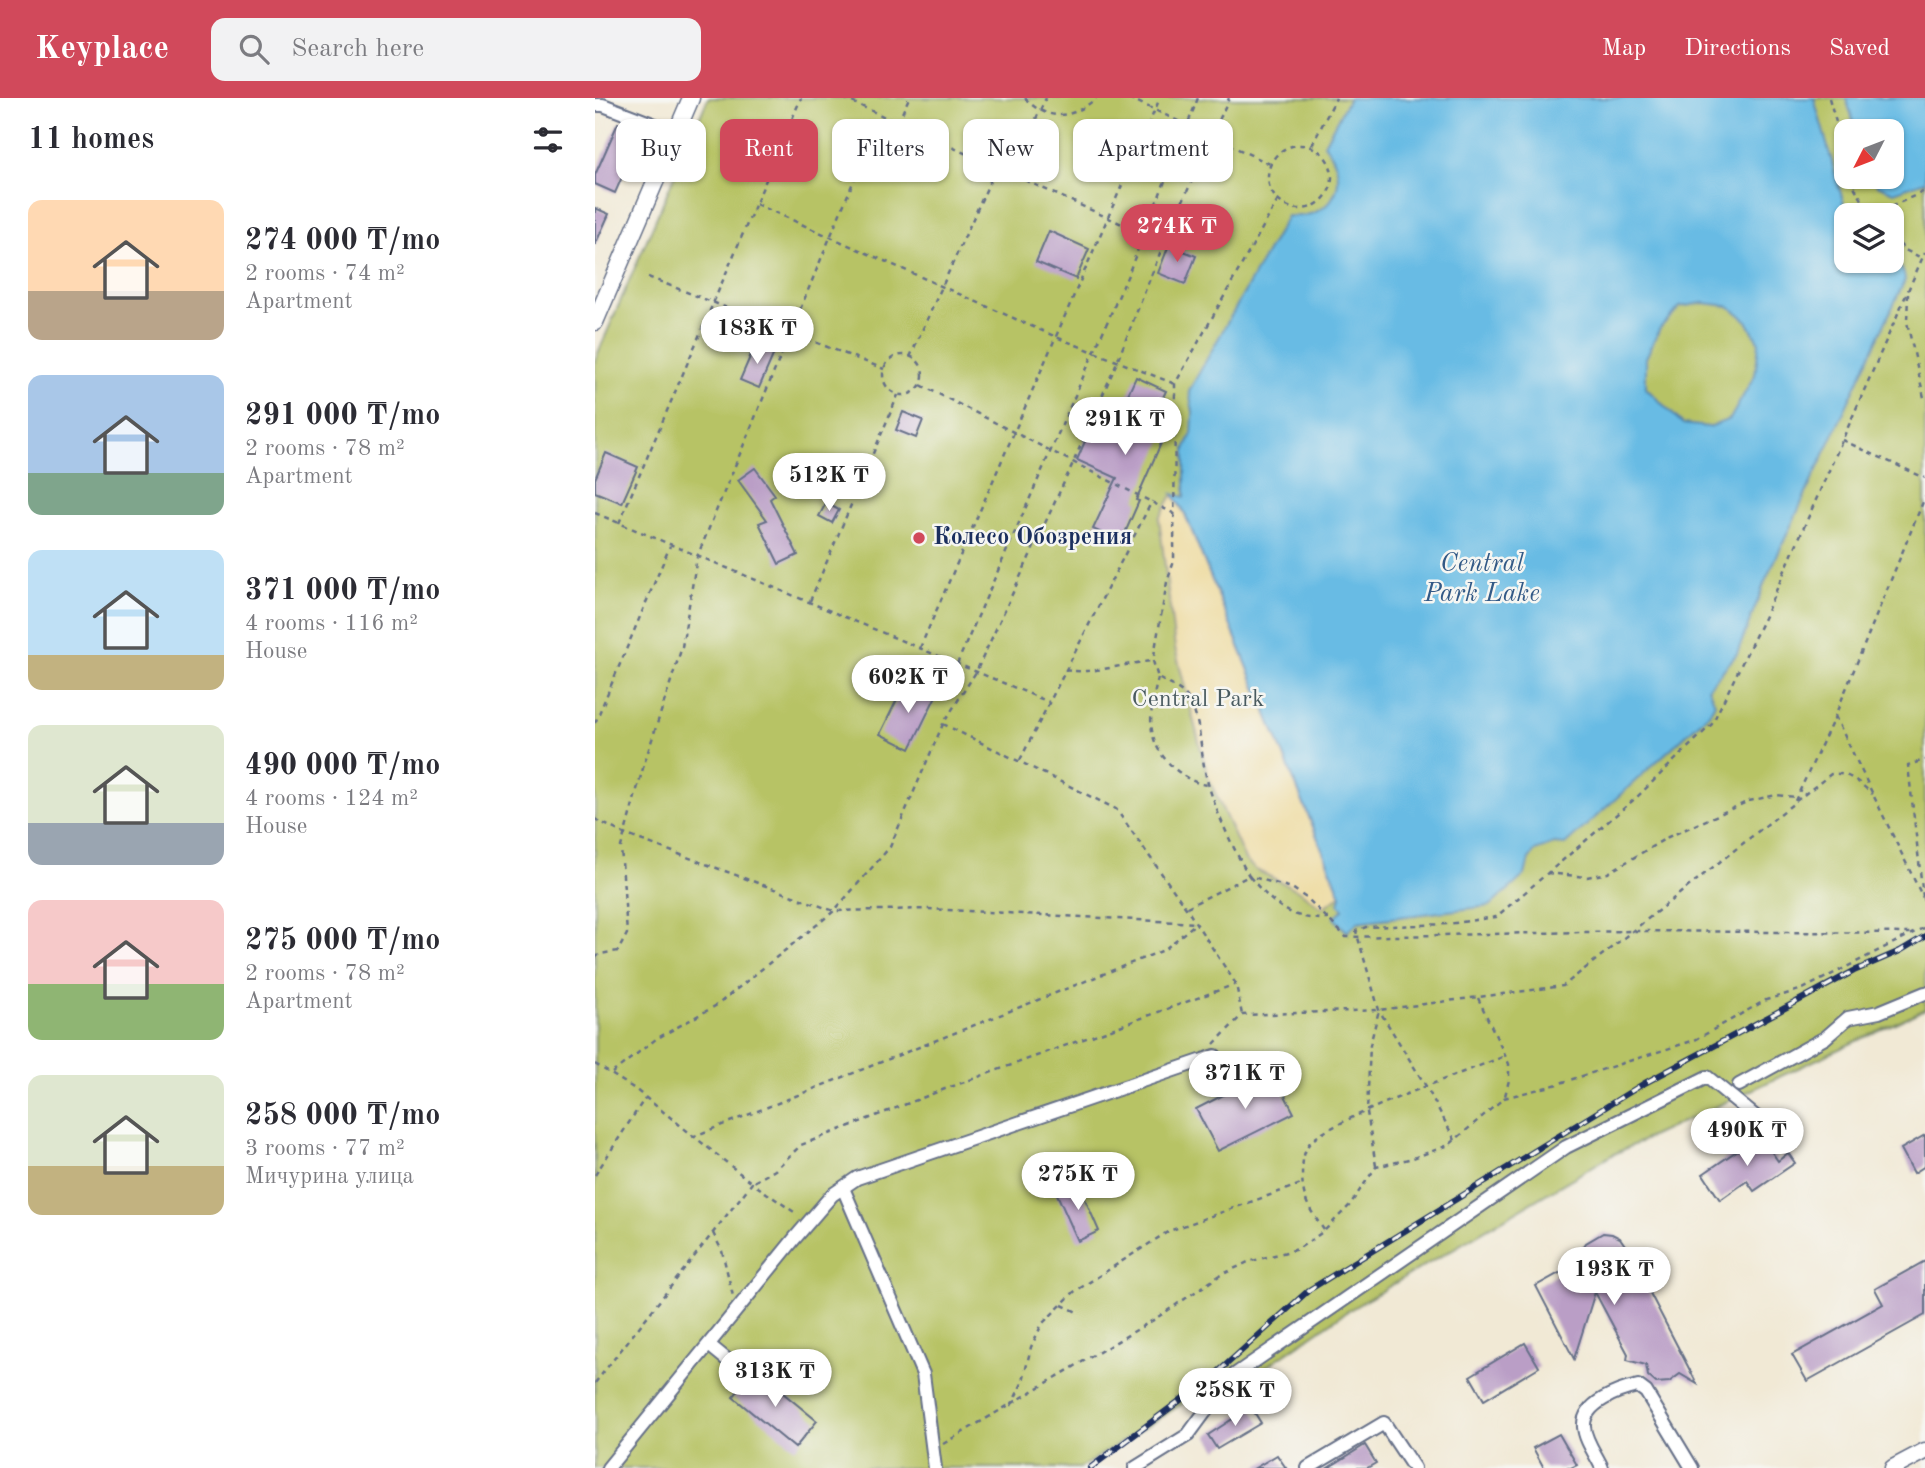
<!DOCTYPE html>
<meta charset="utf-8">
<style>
body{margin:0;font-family:"Old Standard TT",serif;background:#f2f2f3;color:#2b2b33;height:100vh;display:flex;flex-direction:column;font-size:26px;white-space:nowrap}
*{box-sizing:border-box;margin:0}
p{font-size:23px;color:#7c7c81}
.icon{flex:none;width:38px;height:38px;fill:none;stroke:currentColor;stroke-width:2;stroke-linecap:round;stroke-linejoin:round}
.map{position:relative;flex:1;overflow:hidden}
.side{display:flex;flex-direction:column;background:#fff;width:595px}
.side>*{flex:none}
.banner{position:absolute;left:21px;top:21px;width:665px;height:63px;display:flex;gap:14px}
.needle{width:46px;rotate:228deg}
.controls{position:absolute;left:1239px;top:21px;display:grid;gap:14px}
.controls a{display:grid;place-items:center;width:70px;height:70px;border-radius:14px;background:#fff;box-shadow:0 2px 5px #0004;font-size:35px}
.price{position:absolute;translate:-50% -60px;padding:0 16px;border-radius:24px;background:#fff;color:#222;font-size:23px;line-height:46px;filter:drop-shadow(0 2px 4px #0008)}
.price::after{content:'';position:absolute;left:50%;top:42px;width:21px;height:16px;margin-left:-10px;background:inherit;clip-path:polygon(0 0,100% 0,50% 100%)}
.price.active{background:#d1495b;color:#fff}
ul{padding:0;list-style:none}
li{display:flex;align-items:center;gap:21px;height:175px;padding:0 28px}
li span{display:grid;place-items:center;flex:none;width:196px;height:140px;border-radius:14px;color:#555}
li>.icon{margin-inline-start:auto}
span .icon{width:84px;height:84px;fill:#fffc;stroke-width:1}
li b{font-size:30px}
h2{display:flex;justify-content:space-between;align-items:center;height:84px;padding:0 28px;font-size:30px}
.chip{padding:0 24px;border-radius:14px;background:#fff;box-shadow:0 2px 5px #0004;font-size:24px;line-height:63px}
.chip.active{background:#d1495b;color:#fff}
header{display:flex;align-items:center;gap:42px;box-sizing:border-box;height:98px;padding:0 35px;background:#d1495b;color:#fff}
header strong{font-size:33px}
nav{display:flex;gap:38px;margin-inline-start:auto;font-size:24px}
.search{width:490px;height:63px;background:#f2f2f3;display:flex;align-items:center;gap:18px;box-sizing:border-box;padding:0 24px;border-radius:14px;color:#7c7c81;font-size:26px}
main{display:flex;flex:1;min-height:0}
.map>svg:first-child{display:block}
.green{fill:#b7c365;stroke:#697962;stroke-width:2;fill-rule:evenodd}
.sand{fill:#eeda9e;stroke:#84847e;stroke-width:2}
.water{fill:#68bbe4;stroke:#4275a1;stroke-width:2;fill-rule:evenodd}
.building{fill:#ba9ec6}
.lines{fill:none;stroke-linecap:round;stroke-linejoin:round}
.minor-casing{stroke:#667088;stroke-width:16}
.major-casing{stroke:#667088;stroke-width:19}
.path{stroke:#667088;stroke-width:2.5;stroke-dasharray:5 5;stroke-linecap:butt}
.minor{stroke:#fff;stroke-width:12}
.major{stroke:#fff;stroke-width:16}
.rail-casing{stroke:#1b2f5e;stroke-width:6}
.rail{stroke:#f6f6f2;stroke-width:3.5;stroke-dasharray:10;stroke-linecap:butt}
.poi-dot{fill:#d1495b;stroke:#f6f6f2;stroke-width:2.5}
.labels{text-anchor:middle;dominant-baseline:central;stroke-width:5;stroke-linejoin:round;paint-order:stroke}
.poi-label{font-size:24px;font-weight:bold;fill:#1b2f5e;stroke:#f6f6f2;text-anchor:start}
.park-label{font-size:24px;fill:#4a5b60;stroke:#f6f6f2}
.water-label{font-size:26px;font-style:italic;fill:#325986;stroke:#f6f6f2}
</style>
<header>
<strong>Keyplace</strong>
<div class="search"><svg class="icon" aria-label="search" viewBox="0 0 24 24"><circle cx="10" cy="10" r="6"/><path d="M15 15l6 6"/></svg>Search here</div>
<nav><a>Map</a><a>Directions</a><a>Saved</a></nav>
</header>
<main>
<section class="side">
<h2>11 homes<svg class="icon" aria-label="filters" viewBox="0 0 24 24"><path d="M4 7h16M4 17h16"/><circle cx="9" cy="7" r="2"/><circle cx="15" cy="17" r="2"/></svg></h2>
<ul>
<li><span style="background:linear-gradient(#ffd9b3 65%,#b9a48a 0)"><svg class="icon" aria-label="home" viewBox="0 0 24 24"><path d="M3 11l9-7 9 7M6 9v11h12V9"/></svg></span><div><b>274 000 ₸/mo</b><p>2 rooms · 74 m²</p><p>Apartment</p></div></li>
<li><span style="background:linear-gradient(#a9c7e8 70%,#7fa58c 0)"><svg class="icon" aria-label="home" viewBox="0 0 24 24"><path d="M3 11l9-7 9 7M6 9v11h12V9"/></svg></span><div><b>291 000 ₸/mo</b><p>2 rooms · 78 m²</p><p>Apartment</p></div></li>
<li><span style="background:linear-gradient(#bfe0f5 75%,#c2b280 0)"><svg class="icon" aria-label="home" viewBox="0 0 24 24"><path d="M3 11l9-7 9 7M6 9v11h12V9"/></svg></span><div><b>371 000 ₸/mo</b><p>4 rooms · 116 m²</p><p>House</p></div></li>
<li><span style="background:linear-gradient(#dfe7d0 70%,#9aa5b1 0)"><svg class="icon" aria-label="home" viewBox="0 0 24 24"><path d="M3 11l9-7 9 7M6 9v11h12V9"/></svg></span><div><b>490 000 ₸/mo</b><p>4 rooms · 124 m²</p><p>House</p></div></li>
<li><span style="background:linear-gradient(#f6c9c9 60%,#8fb573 0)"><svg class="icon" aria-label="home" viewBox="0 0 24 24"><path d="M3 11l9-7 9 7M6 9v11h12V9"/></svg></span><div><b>275 000 ₸/mo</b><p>2 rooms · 78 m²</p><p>Apartment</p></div></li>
<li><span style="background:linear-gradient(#dfe7d0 65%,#c2b280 0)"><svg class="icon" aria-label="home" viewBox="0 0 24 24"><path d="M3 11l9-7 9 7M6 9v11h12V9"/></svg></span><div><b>258 000 ₸/mo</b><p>3 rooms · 77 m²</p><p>Мичурина улица</p></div></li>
</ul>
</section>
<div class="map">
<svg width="1330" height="1370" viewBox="0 0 1330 1370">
<rect width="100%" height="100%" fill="#f6f6f2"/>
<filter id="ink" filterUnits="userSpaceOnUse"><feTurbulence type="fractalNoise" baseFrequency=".0143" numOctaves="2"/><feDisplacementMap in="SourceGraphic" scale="14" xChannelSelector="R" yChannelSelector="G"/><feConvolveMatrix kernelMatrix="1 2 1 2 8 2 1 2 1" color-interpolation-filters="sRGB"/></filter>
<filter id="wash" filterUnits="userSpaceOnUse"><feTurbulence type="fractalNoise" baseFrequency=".00686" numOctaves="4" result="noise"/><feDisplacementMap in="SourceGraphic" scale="28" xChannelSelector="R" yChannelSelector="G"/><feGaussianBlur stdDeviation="1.57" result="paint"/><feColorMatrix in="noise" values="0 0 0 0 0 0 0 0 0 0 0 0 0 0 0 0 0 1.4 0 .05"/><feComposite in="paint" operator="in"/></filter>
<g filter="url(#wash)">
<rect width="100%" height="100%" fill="#f1e9d5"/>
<!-- green -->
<path class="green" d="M113,0H1330V911L1017,1057L751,1214L646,1286L595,1301L485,1370H0V262ZM1251,33H1297V79H1251ZM1251,117H1297V163H1251Z"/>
<!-- sand -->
<polygon class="sand" points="578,396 590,416 746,797 727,810 705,793 661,772 650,762 613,679 580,550 564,420"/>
<!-- water -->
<g class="water">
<path d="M754,0H1219L1252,117L1251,163C1271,163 1308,154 1310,182L1170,484L1142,556L1113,590L1120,605L1114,616L970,747L959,746L940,753L934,761L930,777L895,808L763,824L752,834L739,820L748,811L744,806L746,797L590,416L578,396L590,399V351L597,335L598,314L594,293L692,118C738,122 759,82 729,46ZM1108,205L1134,208L1152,223L1164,245L1160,277L1135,321L1114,329L1088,326L1051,290V260L1065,230L1085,209Z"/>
<polygon points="1251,0 1330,0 1330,83 1299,94 1282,87 1276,79 1297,79 1297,33 1261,33"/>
</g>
<g id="blocks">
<!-- building -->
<g class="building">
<polygon points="23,25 46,36 20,95 0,86 0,77"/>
<polygon points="0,110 14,116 0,147"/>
<polygon points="454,133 494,151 481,181 441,164"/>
<polygon points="574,147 601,158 590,186 563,175"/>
<polygon points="161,245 180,253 164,290 145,282"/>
<polygon points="541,279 571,293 551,336 567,343 541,402 544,403 526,444 498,431 522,380 482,362 496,329 522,340 532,319 524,316"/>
<polygon points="308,314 328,322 321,340 301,332"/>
<polygon points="11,355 43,369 27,405 0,394 0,381"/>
<polygon points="160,370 180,397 175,401 203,457 184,466 164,425 172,422 143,382"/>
<polygon points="231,405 244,412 237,425 224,418"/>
<polygon points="311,583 341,598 315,651 285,636"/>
<polygon points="677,972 699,1015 623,1053 601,1011"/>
<polygon points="1165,1037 1183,1063 1193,1055 1200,1065 1159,1093 1152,1083 1125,1102 1108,1076"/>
<polygon points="1330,1037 1330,1068 1319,1075 1306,1051"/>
<polygon points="483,1085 504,1133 483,1143 461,1094"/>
<polygon points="1008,1135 1017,1136 1025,1140 1034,1153 1043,1156 1045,1163 1041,1168 1102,1286 1085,1276 1074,1284 1061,1285 1053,1278 1051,1267 1032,1262 1033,1256 1000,1194 979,1261 941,1188 986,1163 985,1154 991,1145"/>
<polygon points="1330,1163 1330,1217 1212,1283 1197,1257 1288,1206 1280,1191"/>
<polygon points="930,1245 944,1269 889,1302 875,1278"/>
<polygon points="160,1272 222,1323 200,1350 138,1299"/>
<polygon points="656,1309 666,1325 622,1351 613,1337"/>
<polygon points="964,1336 982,1367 976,1370 949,1370 938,1350"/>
<polygon points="770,1347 781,1365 772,1370 733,1370"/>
<polygon points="682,1357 691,1370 660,1370"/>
</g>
</g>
</g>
<g filter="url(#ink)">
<use href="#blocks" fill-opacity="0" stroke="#667088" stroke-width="2"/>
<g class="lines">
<defs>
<g id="minor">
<polyline points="0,7 8,7 81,35"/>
<polyline points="1144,987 1230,940 1253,920 1284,914 1330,895"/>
<polyline points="248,1090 328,1276 340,1370"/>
<polyline points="114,1247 147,1274"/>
<polyline points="13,1370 200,1140 237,1097 262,1080 620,958 632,983"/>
<polyline points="540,1370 593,1337 635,1280 971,1049 1112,979 1167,1024"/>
<polyline points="713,1370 789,1325 819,1370"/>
<path d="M1007,1370C1002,1358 990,1343 989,1329C987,1305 1024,1292 1043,1288L1051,1294L1097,1370"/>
</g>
<g id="major">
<polyline points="0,224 96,0"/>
<polyline points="1298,1370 1330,1353"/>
</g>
</defs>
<!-- minor casing -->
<use href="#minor" class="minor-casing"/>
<!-- major casing -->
<use href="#major" class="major-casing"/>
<!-- path -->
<g class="path">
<polyline points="248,0 569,145"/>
<path d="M430,0C451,24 479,21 501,0"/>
<polyline points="534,0 675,66"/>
<polyline points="1234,0 1251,59"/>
<polyline points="303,24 314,0"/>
<circle cx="705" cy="79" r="32"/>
<polyline points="717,47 741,0"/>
<polyline points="415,75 451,0"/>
<polyline points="1257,79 1260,90 1276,117"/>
<path d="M683,102L580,286L579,463L572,484L558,563L563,580C573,586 588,591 594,602C607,626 605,656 612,682C621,715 637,748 654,778L697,790L714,802L751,839L1037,833L1319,835"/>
<polyline points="161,106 461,239 580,286"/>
<polyline points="1278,117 1330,93"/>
<polyline points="1297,138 1310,152 1327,160"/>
<polyline points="53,179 289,271"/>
<polyline points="1313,196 1312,224 1330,304"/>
<circle cx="308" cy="277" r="20"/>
<polyline points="315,259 401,70"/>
<polyline points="326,287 580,416"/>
<polyline points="1247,342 1330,380"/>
<polyline points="0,415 454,604"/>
<polyline points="24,425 206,0"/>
<polyline points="215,503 303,297"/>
<polyline points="325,550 565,0"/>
<polyline points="362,566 532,179 603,0"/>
<path d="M470,572C499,577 529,565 558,563"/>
<path d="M563,580C554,616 549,644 580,671C591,680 600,686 614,687"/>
<polyline points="1240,618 1330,804"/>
<polyline points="0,625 75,448"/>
<polyline points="348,626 521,711 591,810 641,886 647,917"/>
<polyline points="425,662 557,403"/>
<path d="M1201,703L1236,676C1254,674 1264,684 1277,696"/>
<polyline points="0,721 29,736 239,813 334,811 601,825"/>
<polyline points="952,775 992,779 1013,775 1073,739 1154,703 1181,697 1202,699"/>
<polyline points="1328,799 1313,667 1330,662"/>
<path d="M592,809L654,778C678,806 694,822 733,821"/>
<polyline points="0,860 5,856 23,853 32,836 26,749 50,663 87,549 102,459 286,17"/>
<polyline points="883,900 914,966 914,982 910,998"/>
<polyline points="619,946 647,917 784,912 968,888 1199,705 1240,618 1330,399"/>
<polyline points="0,966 40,991 157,1085 180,1072 206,1047 350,991 641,886"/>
<polyline points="17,975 61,941 122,907 239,813 295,749 348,626 381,574 478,365 522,264 569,145 634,0"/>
<polyline points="97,1039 569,852 601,825"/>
<polyline points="860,1042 832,990 784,912 761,833 771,829 853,826 901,819 1042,699 1117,626 1169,520 1330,154"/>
<polyline points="781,1068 772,1014 775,947 784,912"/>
<polyline points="0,1077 50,1000"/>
<path d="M729,1132C722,1122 713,1110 710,1099C706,1085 705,1058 714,1046C731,1023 875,972 910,958"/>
<polyline points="118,1135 127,1153 138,1198"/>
<polyline points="467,1207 482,1214"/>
<polyline points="0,1285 157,1085 202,1116"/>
<polyline points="416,1308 428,1283 436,1249 447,1226 479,1194 574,1133 709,1085"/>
<polyline points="348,1346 560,1221 624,1178 653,1164 703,1151 729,1133 754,1108 781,1069 818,1060 854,1047 909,1000 956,988 1100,942 1171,902 1208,891 1330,829"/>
</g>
<!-- minor -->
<use href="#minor" class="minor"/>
<!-- major -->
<use href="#major" class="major"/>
<defs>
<polyline id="rail" points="495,1370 623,1274 714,1192 1048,986 1259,873 1305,853 1330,838"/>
</defs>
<!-- rail casing -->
<use href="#rail" class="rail-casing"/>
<!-- rail -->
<use href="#rail" class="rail"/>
</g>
</g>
<!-- markers -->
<circle class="poi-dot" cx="324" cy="440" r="7"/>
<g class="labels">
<!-- poi labels -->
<g class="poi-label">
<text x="338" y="440">Колесо Обозрения</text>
</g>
<!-- park labels -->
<g class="park-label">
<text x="603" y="602">Central Park</text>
</g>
<!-- water labels -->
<g class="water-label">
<text x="887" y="466">Central<tspan x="887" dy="30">Park Lake</tspan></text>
</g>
</g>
</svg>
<div class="controls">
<a><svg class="needle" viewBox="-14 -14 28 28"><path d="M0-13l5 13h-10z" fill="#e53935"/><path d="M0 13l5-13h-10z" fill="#7c7c81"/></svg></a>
<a><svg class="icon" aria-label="layers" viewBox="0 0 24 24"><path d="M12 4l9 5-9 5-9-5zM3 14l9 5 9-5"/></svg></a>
</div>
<b class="price active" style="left:582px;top:166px">274K ₸</b>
<b class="price" style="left:162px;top:268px">183K ₸</b>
<b class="price" style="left:530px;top:359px">291K ₸</b>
<b class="price" style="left:234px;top:415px">512K ₸</b>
<b class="price" style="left:313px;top:617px">602K ₸</b>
<b class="price" style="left:650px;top:1013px">371K ₸</b>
<b class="price" style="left:1152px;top:1070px">490K ₸</b>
<b class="price" style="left:483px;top:1114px">275K ₸</b>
<b class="price" style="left:1019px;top:1209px">193K ₸</b>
<b class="price" style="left:180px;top:1311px">313K ₸</b>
<b class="price" style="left:640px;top:1330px">258K ₸</b>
<div class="banner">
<a class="chip">Buy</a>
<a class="chip active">Rent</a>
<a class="chip">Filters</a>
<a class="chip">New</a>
<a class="chip">Apartment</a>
</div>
</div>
</main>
